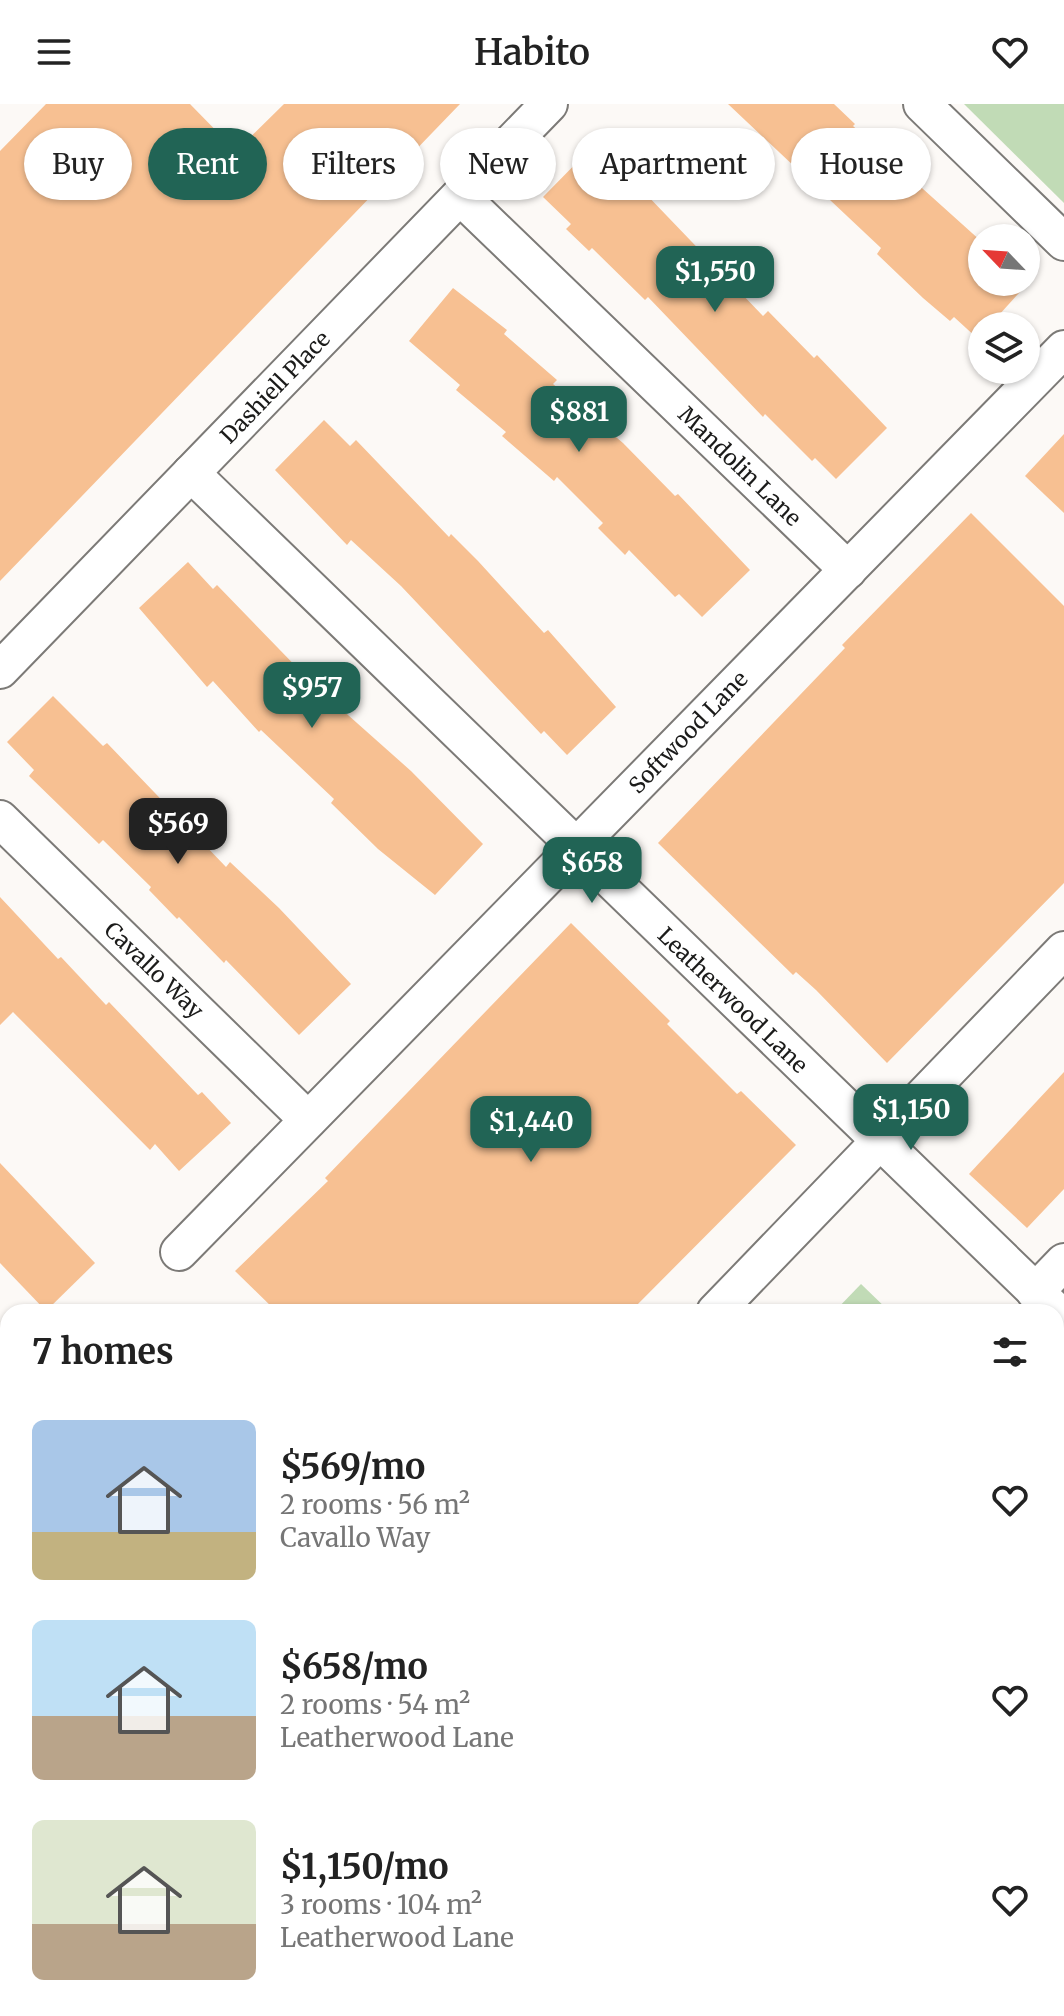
<!DOCTYPE html>
<meta charset="utf-8">
<style>
body{margin:0;font-family:Merriweather,serif;background:#f6f6f6;color:#222;height:100vh;display:flex;flex-direction:column;font-size:30px;white-space:nowrap}
*{box-sizing:border-box;margin:0}
p{font-size:26px;color:#767676}
.icon{flex:none;width:44px;height:44px;fill:none;stroke:currentColor;stroke-width:2;stroke-linecap:round;stroke-linejoin:round}
.map{position:relative;flex:1;overflow:hidden}
.side{position:absolute;left:0px;top:1200px;width:1064px;height:712px;display:flex;flex-direction:column;background:#fff;border-radius:24px 24px 0 0;box-shadow:0 2px 6px #0004}
.side>*{flex:none}
.guide{position:absolute;left:24px;top:24px;width:1016px;height:72px;display:flex;gap:16px}
.needle{width:52px;rotate:295deg}
.fabs{position:absolute;left:968px;top:120px;display:grid;gap:16px}
.fabs a{display:grid;place-items:center;width:72px;height:72px;border-radius:50%;background:#fff;box-shadow:0 2px 6px #0004;font-size:40px}
.price{position:absolute;translate:-50% -68px;padding:0 18px;border-radius:16px;background:#216455;color:#fff;font-size:26px;line-height:52px;filter:drop-shadow(0 2px 4px #0008)}
.price::after{content:'';position:absolute;left:50%;top:48px;width:24px;height:18px;margin-left:-12px;background:inherit;clip-path:polygon(0 0,100% 0,50% 100%)}
.price.selected{background:#222;color:#fff}
ul{padding:0;list-style:none}
li{display:flex;align-items:center;gap:24px;height:200px;padding:0 32px}
li span{display:grid;place-items:center;flex:none;width:224px;height:160px;border-radius:12px;color:#555}
li>.icon{margin-inline-start:auto}
span .icon{width:96px;height:96px;fill:#fffc;stroke-width:1}
li b{font-size:34px}
h2{display:flex;justify-content:space-between;align-items:center;height:96px;padding:0 32px;font-size:34px}
.pill{padding:0 28px;border-radius:36px;background:#fff;box-shadow:0 2px 6px #0004;font-size:28px;line-height:72px}
.pill.selected{background:#216455;color:#fff}
header{display:flex;justify-content:space-between;align-items:center;height:104px;padding:0 32px;background:#fff;font-size:36px;font-weight:600}
.map>svg:first-child{display:block}
.green{fill:#c1dbb6}
.forest{fill:#9ec68e}
.lines{fill:none;stroke-linecap:round;stroke-linejoin:round}
.stream{stroke:#8fb0e6;stroke-width:11}
.building{fill:#f7c092}
.street-casing{stroke:#7c7a77;stroke-width:40}
.street{stroke:#fff;stroke-width:36}
.labels{text-anchor:middle;dominant-baseline:central;stroke-width:7;stroke-linejoin:round;paint-order:stroke}
.street-label{font-size:22px;fill:#1b1b1a;stroke:#fff}
</style>
<header><svg class="icon" aria-label="menu" viewBox="0 0 24 24"><path d="M4 6h16M4 12h16M4 18h16"/></svg>Habito<svg class="icon" aria-label="heart" viewBox="0 0 24 24"><path d="M12 20l-8-8c-3-5 5-10 8-4 3-6 11-1 8 4z"/></svg></header>
<div class="map">
<svg width="1064" height="1912" viewBox="0 0 1064 1912">
<rect width="100%" height="100%" fill="#fcf9f6"/>
<!-- green -->
<g class="green">
<polygon points="964,0 1064,0 1064,99"/>
<polygon points="861,1180 890,1208 834,1208"/>
</g>
<!-- forest -->
<g class="forest">
<polygon points="0,1271 8,1273 8,1466 0,1477"/>
<polygon points="1064,1536 1064,1668 1060,1693 1056,1692 1056,1538"/>
</g>
<g class="lines">
<!-- stream -->
<polyline class="stream" points="1056,1594 1064,1595"/>
</g>
<!-- building -->
<g class="building">
<polygon points="46,0 190,0 236,47 284,0 460,0 0,477 0,47"/>
<polygon points="728,0 834,0 855,20 853,22 982,138 982,178 1029,178 989,222 982,222 978,235 954,213 950,217 923,194 877,150 881,144"/>
<polygon points="593,42 641,90 643,87 763,212 768,207 814,254 817,251 887,324 836,375 815,354 812,357 765,310 763,313 648,193 645,196 592,144 589,147 566,125 571,120 543,93"/>
<polygon points="453,184 507,226 504,230 557,276 553,280 623,339 675,392 678,390 750,466 702,513 679,490 675,493 629,446 625,451 598,424 603,419 557,373 554,377 502,332 506,328 456,286 460,281 409,237"/>
<polygon points="324,316 350,342 356,336 449,433 451,430 478,457 544,529 548,526 616,603 567,651 544,627 541,630 401,482 351,436 347,441 275,366"/>
<polygon points="1064,330 1064,409 1025,372"/>
<polygon points="971,409 1064,502 1064,779 887,959 816,886 796,868 793,871 658,739 845,544 842,541"/>
<polygon points="188,458 213,485 217,481 312,579 411,667 483,740 435,791 378,745 331,699 334,695 261,626 259,628 213,577 207,583 139,504"/>
<polygon points="53,592 103,642 107,639 226,763 230,758 279,804 351,880 299,931 226,856 224,859 179,813 177,815 149,786 151,783 103,736 99,740 29,672 34,666 7,638"/>
<polygon points="0,793 58,855 61,853 106,901 109,898 198,991 202,988 231,1019 179,1067 155,1040 150,1046 13,908 0,921"/>
<polygon points="571,819 670,917 667,920 737,990 741,987 796,1041 630,1208 277,1208 235,1167 328,1077 325,1074"/>
<polygon points="1064,968 1064,1085 1027,1124 969,1070"/>
<polygon points="0,1059 95,1159 46,1207 0,1159"/>
</g>
<g class="lines">
<defs>
<g id="street">
<polyline points="922,0 1064,138"/>
<polyline points="460,92 848,466"/>
<polyline points="191,369 1064,1215"/>
<polyline points="0,566 549,0"/>
<polyline points="0,715 308,1016"/>
<polyline points="179,1148 1064,245"/>
<polyline points="1035,1188 1064,1158"/>
<polyline points="715,1208 1064,846"/>
<polyline points="580,1904 595,1912"/>
<polyline points="380,1912 383,1904"/>
</g>
</defs>
<!-- street casing -->
<use href="#street" class="street-casing"/>
<!-- street -->
<use href="#street" class="street"/>
</g>
<g class="labels">
<!-- street labels -->
<g class="street-label">
<text transform="translate(275 283) rotate(-46)">Dashiell Place</text>
<text transform="translate(740 362) rotate(44)">Mandolin Lane</text>
<text transform="translate(688 628) rotate(-46)">Softwood Lane</text>
<text transform="translate(154 866) rotate(44)">Cavallo Way</text>
<text transform="translate(733 896) rotate(44)">Leatherwood Lane</text>
</g>
</g>
</svg>
<div class="fabs">
<a><svg class="needle" viewBox="-14 -14 28 28"><path d="M0-13l5 13h-10z" fill="#e53935"/><path d="M0 13l5-13h-10z" fill="#767676"/></svg></a>
<a><svg class="icon" aria-label="layers" viewBox="0 0 24 24"><path d="M12 4l9 5-9 5-9-5zM3 14l9 5 9-5"/></svg></a>
</div>
<b class="price" style="left:715px;top:210px">$1,550</b>
<b class="price" style="left:579px;top:350px">$881</b>
<b class="price" style="left:312px;top:626px">$957</b>
<b class="price selected" style="left:178px;top:762px">$569</b>
<b class="price" style="left:592px;top:801px">$658</b>
<b class="price" style="left:911px;top:1048px">$1,150</b>
<b class="price" style="left:531px;top:1060px">$1,440</b>
<div class="guide">
<a class="pill">Buy</a>
<a class="pill selected">Rent</a>
<a class="pill">Filters</a>
<a class="pill">New</a>
<a class="pill">Apartment</a>
<a class="pill">House</a>
</div>
<section class="side">
<h2>7 homes<svg class="icon" aria-label="filters" viewBox="0 0 24 24"><path d="M4 7h16M4 17h16"/><circle cx="9" cy="7" r="2"/><circle cx="15" cy="17" r="2"/></svg></h2>
<ul>
<li><span style="background:linear-gradient(#a9c7e8 70%,#c2b280 0)"><svg class="icon" aria-label="home" viewBox="0 0 24 24"><path d="M3 11l9-7 9 7M6 9v11h12V9"/></svg></span><div><b>$569/mo</b><p>2 rooms · 56 m²</p><p>Cavallo Way</p></div><svg class="icon" aria-label="heart" viewBox="0 0 24 24"><path d="M12 20l-8-8c-3-5 5-10 8-4 3-6 11-1 8 4z"/></svg></li>
<li><span style="background:linear-gradient(#bfe0f5 60%,#b9a48a 0)"><svg class="icon" aria-label="home" viewBox="0 0 24 24"><path d="M3 11l9-7 9 7M6 9v11h12V9"/></svg></span><div><b>$658/mo</b><p>2 rooms · 54 m²</p><p>Leatherwood Lane</p></div><svg class="icon" aria-label="heart" viewBox="0 0 24 24"><path d="M12 20l-8-8c-3-5 5-10 8-4 3-6 11-1 8 4z"/></svg></li>
<li><span style="background:linear-gradient(#dfe7d0 65%,#b9a48a 0)"><svg class="icon" aria-label="home" viewBox="0 0 24 24"><path d="M3 11l9-7 9 7M6 9v11h12V9"/></svg></span><div><b>$1,150/mo</b><p>3 rooms · 104 m²</p><p>Leatherwood Lane</p></div><svg class="icon" aria-label="heart" viewBox="0 0 24 24"><path d="M12 20l-8-8c-3-5 5-10 8-4 3-6 11-1 8 4z"/></svg></li>
</ul>
</section>
</div>
